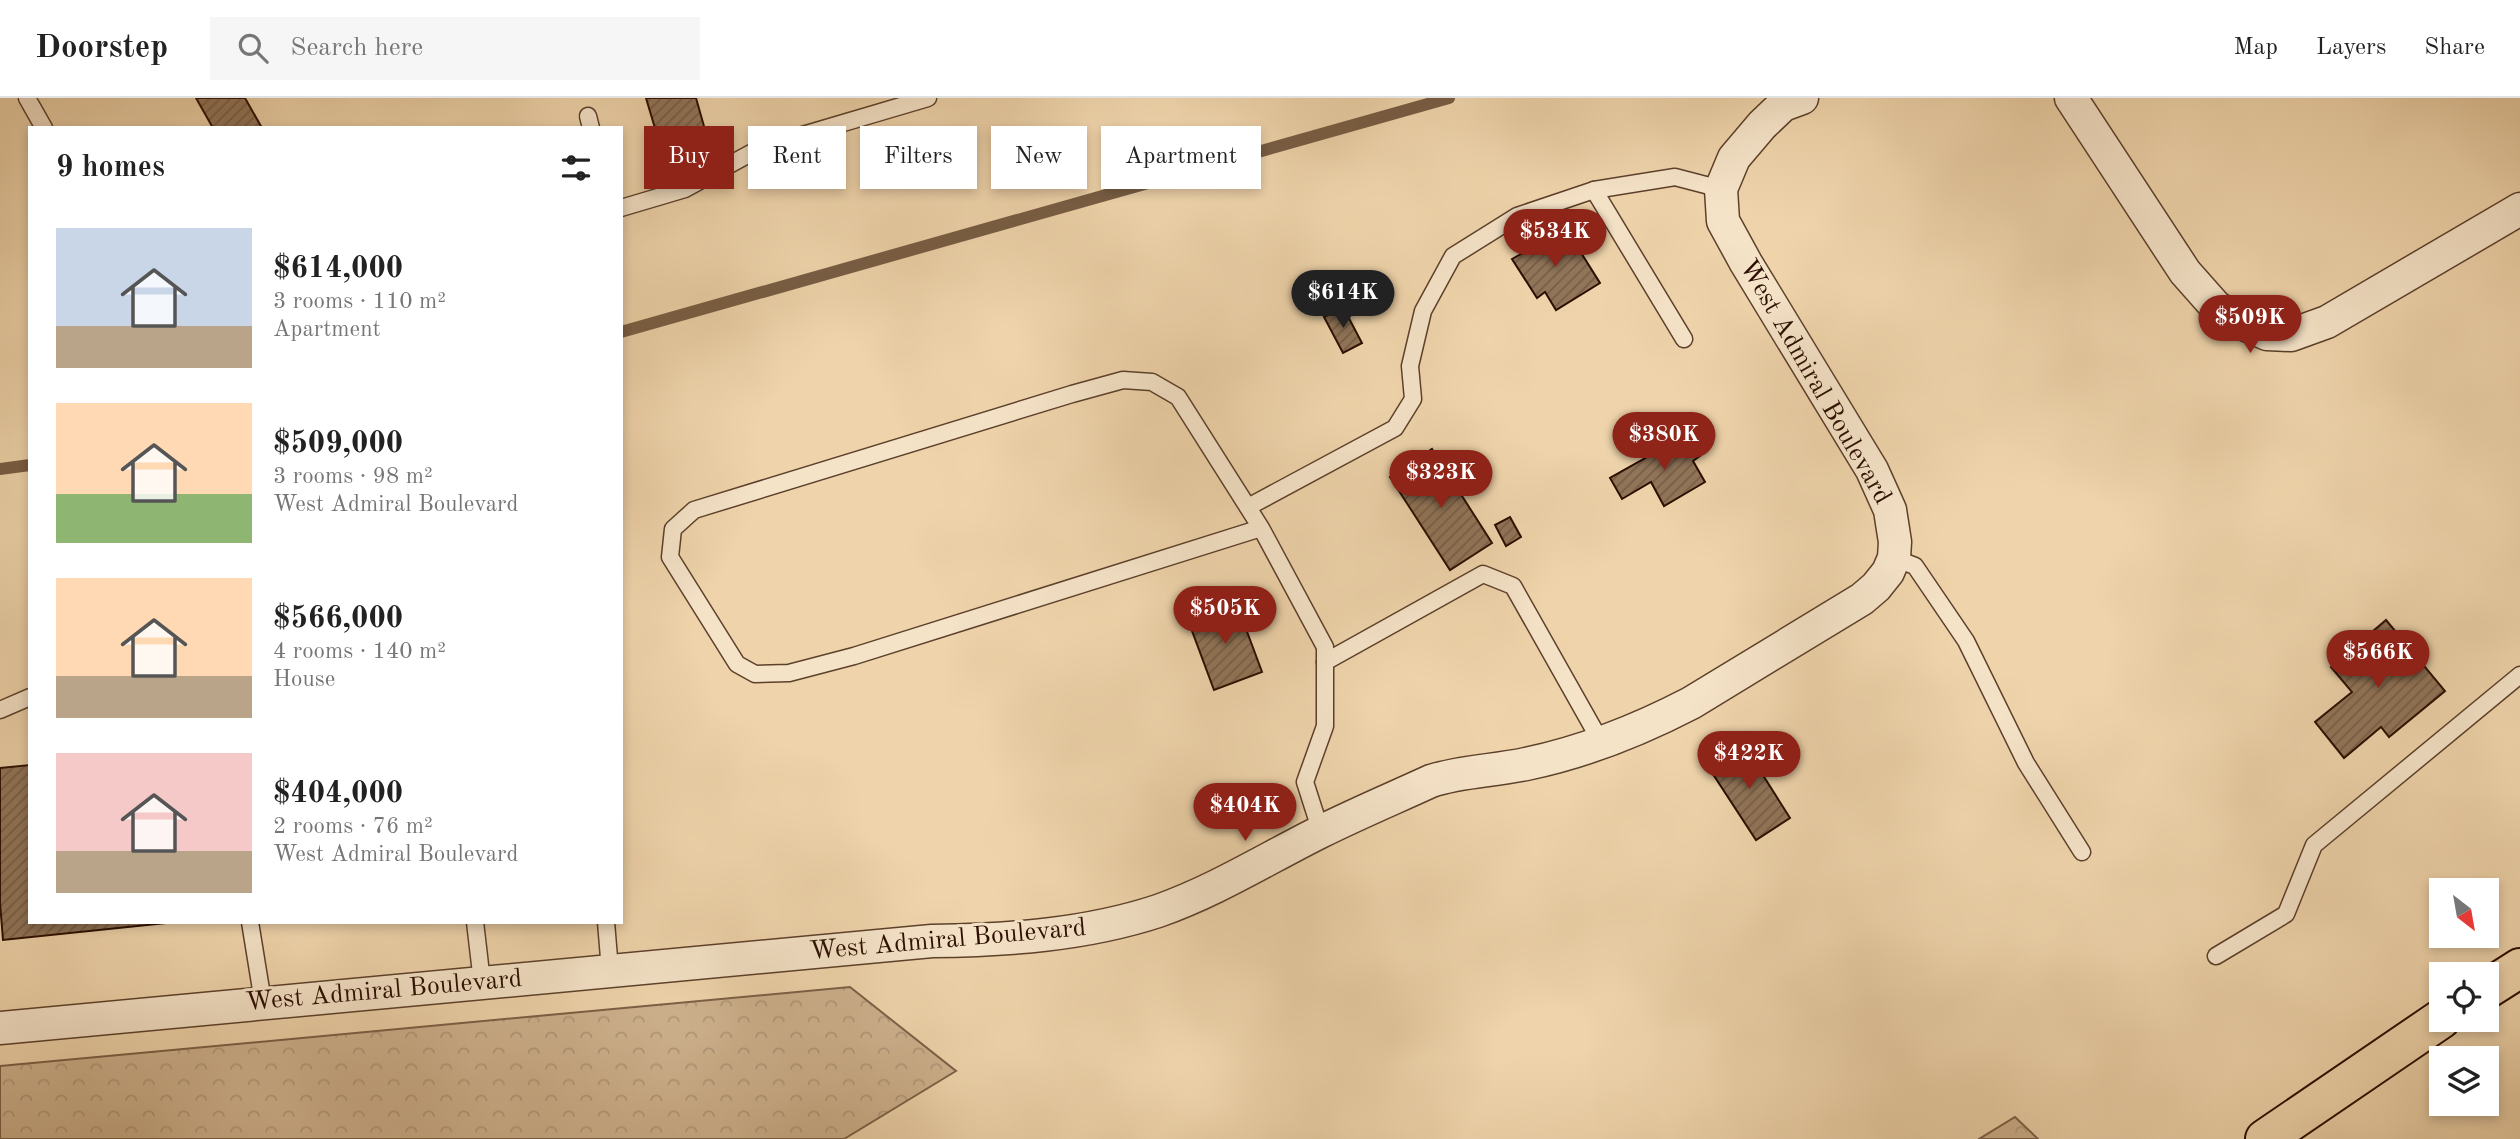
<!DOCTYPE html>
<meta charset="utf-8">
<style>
body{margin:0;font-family:"Old Standard TT",serif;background:#f6f6f6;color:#222;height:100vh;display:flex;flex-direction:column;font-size:26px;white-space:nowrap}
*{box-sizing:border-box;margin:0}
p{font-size:23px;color:#767676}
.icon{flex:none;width:38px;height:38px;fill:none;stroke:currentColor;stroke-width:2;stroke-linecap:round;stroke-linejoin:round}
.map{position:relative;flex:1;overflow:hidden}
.panel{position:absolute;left:28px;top:28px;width:595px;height:798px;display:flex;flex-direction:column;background:#fff;border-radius:0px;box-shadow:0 4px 10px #0003}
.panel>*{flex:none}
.banner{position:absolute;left:644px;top:28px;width:665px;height:63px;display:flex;gap:14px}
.needle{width:46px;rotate:149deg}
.buttons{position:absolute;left:2429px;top:780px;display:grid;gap:14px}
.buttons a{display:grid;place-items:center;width:70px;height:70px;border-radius:0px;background:#fff;box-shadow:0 4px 10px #0003;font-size:35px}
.price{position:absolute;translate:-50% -60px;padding:0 16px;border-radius:24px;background:#8f2418;color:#fff;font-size:23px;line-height:46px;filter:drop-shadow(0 2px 4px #0008)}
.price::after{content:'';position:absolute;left:50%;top:42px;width:21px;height:16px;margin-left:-10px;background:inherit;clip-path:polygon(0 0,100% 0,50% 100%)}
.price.selected{background:#222;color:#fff}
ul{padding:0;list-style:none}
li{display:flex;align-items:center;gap:21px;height:175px;padding:0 28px}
li span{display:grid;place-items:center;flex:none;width:196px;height:140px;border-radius:0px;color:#555}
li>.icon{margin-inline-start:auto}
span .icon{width:84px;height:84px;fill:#fffc;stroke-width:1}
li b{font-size:30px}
h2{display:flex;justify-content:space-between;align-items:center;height:84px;padding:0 28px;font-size:30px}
.pill{padding:0 24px;border-radius:0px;background:#fff;box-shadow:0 4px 10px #0003;font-size:24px;line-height:63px}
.pill.selected{background:#8f2418;color:#fff}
header{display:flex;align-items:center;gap:42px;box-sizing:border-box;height:98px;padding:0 35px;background:#fff;border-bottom:2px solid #e0e0e0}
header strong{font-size:33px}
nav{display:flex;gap:38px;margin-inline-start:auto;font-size:24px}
.search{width:490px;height:63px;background:#f6f6f6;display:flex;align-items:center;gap:18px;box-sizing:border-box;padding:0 24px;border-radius:0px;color:#767676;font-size:26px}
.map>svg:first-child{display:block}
.forest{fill:url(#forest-crowns);stroke:#7c6047;stroke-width:2}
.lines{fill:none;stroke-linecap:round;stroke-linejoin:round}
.stream{stroke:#785d44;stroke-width:12}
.building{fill:url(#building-hatch);stroke:#2b0e00;stroke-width:2}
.lane-casing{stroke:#5c402b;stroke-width:19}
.street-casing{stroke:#5c402b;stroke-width:35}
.highway-casing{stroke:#2b0e00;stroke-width:42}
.lane{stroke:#f5e3c8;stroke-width:16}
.street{stroke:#f5e3c8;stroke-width:32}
.highway{stroke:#efd4ab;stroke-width:38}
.labels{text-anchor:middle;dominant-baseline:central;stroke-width:6;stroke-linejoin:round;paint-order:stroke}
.street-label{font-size:26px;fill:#2b0e00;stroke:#f5e3c8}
</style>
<header>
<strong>Doorstep</strong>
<div class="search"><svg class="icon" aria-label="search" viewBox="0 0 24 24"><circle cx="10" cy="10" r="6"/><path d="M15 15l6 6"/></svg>Search here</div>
<nav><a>Map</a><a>Layers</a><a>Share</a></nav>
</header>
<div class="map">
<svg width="2520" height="1041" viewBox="0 0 2520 1041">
<defs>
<pattern id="forest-crowns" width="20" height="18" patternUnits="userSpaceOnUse" patternTransform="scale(1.75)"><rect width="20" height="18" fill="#ceb28e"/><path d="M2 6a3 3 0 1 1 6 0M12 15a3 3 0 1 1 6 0" fill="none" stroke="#b19879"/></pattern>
<pattern id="building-hatch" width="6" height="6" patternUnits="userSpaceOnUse" patternTransform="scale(1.75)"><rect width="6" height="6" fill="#917559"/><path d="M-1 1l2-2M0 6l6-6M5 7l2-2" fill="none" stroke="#775e47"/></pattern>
</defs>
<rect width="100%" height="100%" fill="#efd4ab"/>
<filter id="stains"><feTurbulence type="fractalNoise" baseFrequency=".00286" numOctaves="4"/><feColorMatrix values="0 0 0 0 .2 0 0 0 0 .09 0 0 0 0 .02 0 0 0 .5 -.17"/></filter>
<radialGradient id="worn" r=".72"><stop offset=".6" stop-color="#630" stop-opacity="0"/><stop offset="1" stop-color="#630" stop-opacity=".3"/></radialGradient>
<!-- forest -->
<g class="forest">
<polygon points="850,889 956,973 844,1041 0,1041 0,968"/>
<polygon points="2015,1019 2038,1041 1979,1041"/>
</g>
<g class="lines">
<!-- stream -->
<g class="stream">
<polyline points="621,234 1449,0"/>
<polyline points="0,371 30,367"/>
</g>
</g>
<!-- building -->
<g class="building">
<polygon points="196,0 245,0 262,30 213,30"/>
<polygon points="646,0 696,0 711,53 666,67"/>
<polygon points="1545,131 1558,152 1573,142 1600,185 1556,212 1545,194 1537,200 1512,161 1521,156 1516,149"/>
<polygon points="1343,209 1362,245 1343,255 1324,219"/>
<polygon points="1688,336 1700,358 1693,363 1705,384 1664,408 1651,384 1622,401 1610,380"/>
<polygon points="1432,351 1492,445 1450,472 1390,379"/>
<polygon points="1510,419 1521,439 1506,448 1495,427"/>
<polygon points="1236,504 1262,574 1214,592 1188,522"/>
<polygon points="2386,522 2445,593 2389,639 2381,629 2344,660 2315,624 2352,594 2331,569"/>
<polygon points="1742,644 1790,720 1756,742 1707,667"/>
<polygon points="30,667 30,824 176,824 3,842 0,805 0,670"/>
</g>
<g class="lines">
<defs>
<g id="lane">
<polyline points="27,0 44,30"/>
<polyline points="588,18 591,30"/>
<polyline points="1594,92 1684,241"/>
<polyline points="621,110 685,91 762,49 928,0"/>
<polyline points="1248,409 1395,330 1413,301 1410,268 1423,213 1453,158 1517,118 1594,92 1675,79 1721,91"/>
<polyline points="1261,430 854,558 789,575 755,576 737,566 670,459 673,431 694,412 1072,296 1123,282 1152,284 1178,299 1261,430 1325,549 1325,628 1305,684 1321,734"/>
<polyline points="1894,460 1915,468 1966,543 2026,665 2082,754"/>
<polyline points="1325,564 1483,476 1513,488 1601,644"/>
<polyline points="0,612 30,599"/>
<polyline points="250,824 263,904"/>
<polyline points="475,824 482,884"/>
<polyline points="606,824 610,872"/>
<polyline points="2216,858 2286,816 2314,747 2520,577"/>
</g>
<g id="street">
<polyline points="2071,0 2185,174 2216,209 2241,225 2267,236 2291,237 2327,224 2520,111"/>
<path d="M0,930L932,843C1008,842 1085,837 1158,813C1215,793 1266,761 1320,734C1356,716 1394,700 1431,683C1462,673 1494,673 1526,666C1584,654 1639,632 1691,605L1862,501L1876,489L1888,474L1894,460L1895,444L1890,412L1872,372L1746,165L1723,123L1721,91L1734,60L1762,27L1783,7L1802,0"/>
</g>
<g id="highway">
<polyline points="2487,891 2520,870"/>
<polyline points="2265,1041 2441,921"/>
</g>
</defs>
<!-- lane casing -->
<use href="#lane" class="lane-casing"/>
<!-- street casing -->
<use href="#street" class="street-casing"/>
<!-- highway casing -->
<use href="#highway" class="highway-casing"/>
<!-- lane -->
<use href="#lane" class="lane"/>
<!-- street -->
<use href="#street" class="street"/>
<!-- highway -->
<use href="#highway" class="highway"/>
</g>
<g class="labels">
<!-- street labels -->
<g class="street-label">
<text transform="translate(1815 284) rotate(60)">West Admiral Boulevard</text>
<text transform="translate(948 842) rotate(-5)">West Admiral Boulevard</text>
<text transform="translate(384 893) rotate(-5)">West Admiral Boulevard</text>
</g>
</g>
<rect width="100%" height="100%" filter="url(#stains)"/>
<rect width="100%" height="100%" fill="url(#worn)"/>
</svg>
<div class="buttons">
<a><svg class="needle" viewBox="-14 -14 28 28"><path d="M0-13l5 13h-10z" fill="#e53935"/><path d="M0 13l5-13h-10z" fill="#767676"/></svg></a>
<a><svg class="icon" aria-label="locate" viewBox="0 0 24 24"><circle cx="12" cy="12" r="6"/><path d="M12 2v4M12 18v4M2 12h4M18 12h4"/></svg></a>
<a><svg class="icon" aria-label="layers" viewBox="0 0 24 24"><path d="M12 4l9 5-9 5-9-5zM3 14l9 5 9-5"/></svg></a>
</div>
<b class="price" style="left:1555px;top:171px">$534K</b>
<b class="price selected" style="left:1343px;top:232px">$614K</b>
<b class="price" style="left:2250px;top:257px">$509K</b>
<b class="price" style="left:1664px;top:374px">$380K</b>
<b class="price" style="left:1441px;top:412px">$323K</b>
<b class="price" style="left:1225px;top:548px">$505K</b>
<b class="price" style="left:2378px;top:592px">$566K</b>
<b class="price" style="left:1749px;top:693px">$422K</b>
<b class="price" style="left:1245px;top:745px">$404K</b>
<div class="banner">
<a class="pill selected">Buy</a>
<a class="pill">Rent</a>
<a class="pill">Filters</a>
<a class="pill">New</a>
<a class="pill">Apartment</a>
</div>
<section class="panel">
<h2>9 homes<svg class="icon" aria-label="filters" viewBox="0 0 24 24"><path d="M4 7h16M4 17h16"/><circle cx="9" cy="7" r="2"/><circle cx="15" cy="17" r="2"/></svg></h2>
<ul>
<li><span style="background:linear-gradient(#c9d6e8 70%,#b9a48a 0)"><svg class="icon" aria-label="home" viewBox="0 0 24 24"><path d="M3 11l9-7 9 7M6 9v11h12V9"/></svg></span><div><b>$614,000</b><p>3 rooms · 110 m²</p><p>Apartment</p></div></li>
<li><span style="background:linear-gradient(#ffd9b3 65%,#8fb573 0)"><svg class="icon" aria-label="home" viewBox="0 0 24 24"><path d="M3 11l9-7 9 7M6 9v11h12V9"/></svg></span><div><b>$509,000</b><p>3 rooms · 98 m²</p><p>West Admiral Boulevard</p></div></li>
<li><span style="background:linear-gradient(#ffd9b3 70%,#b9a48a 0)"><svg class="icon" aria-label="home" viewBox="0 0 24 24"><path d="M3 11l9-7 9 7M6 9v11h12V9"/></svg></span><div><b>$566,000</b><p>4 rooms · 140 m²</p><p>House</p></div></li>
<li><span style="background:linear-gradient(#f6c9c9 70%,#b9a48a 0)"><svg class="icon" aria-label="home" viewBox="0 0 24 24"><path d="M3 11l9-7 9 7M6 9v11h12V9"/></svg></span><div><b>$404,000</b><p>2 rooms · 76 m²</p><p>West Admiral Boulevard</p></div></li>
</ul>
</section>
</div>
